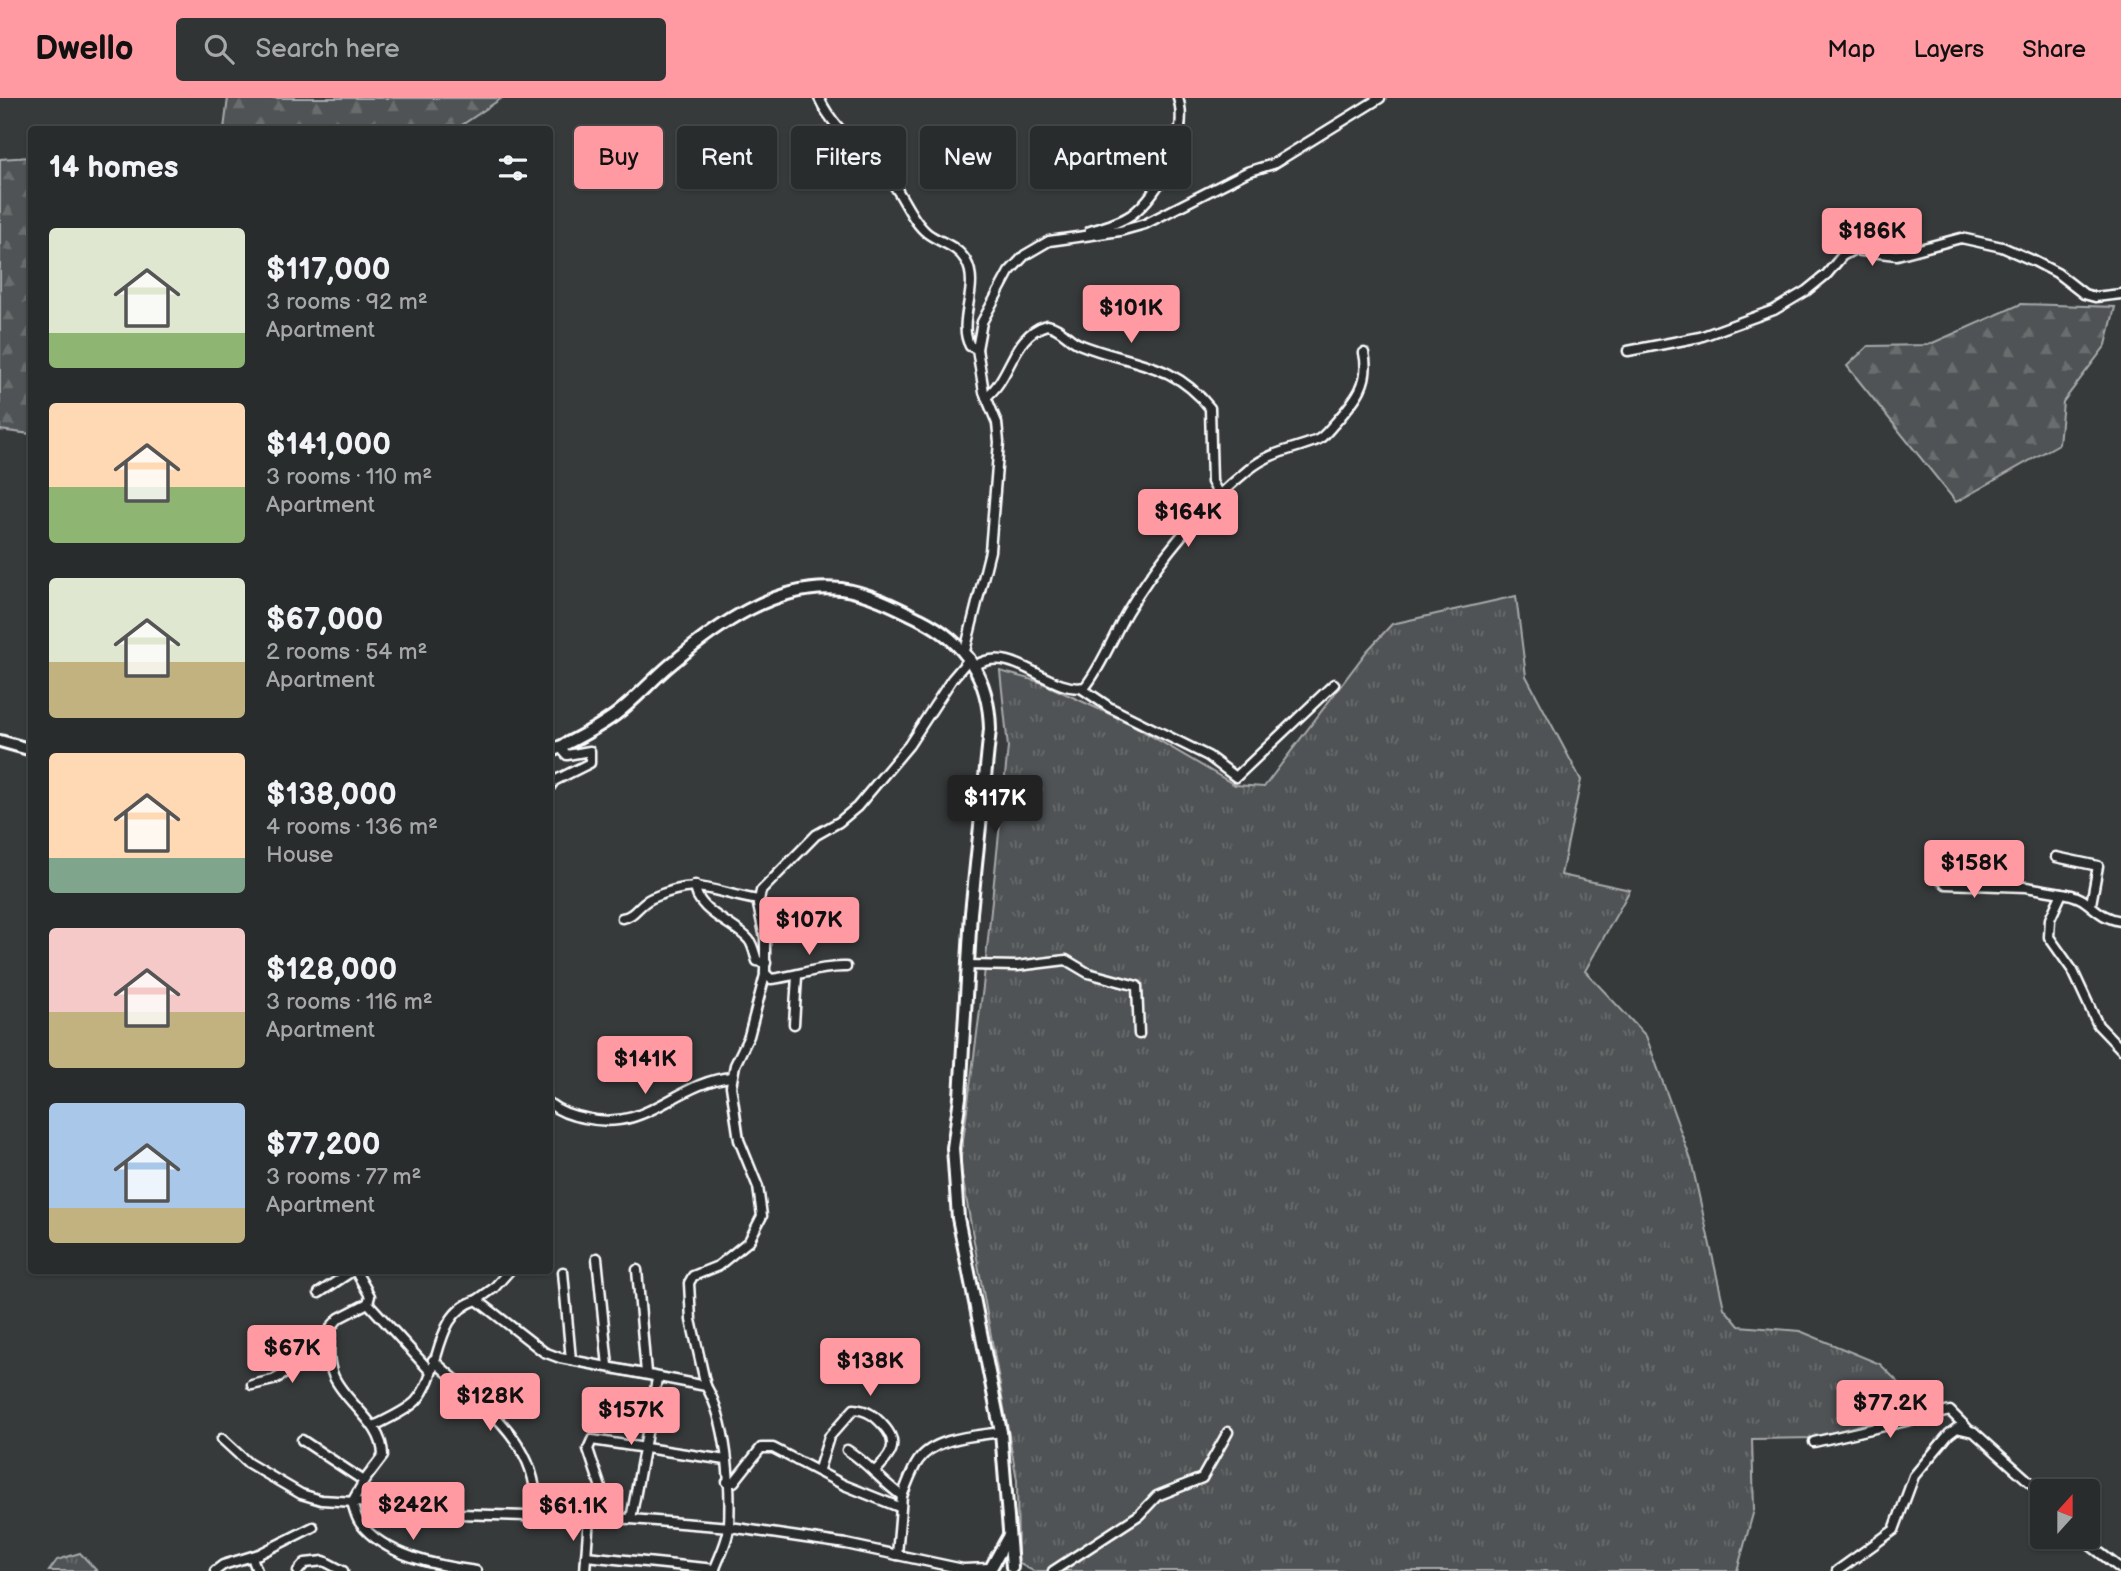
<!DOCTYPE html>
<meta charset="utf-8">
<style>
body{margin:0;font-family:"Balsamiq Sans",sans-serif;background:#313434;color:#f1f3f6;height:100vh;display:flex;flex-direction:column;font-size:26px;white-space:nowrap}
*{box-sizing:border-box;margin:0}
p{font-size:23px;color:#a5a7a9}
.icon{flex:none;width:38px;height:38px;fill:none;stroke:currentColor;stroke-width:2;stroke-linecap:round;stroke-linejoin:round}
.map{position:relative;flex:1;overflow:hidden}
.sheet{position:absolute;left:28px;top:28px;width:525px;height:1148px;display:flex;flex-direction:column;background:#292c2c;border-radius:7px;box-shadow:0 2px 5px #0004,0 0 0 2px #454848}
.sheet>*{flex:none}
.banner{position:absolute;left:574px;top:28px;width:665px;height:63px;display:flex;gap:14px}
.needle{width:46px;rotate:21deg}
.fabs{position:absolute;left:2030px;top:1381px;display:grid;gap:14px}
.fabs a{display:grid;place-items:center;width:70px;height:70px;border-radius:7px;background:#292c2c;box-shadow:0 2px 5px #0004,0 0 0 2px #454848;font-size:35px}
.price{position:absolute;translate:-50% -60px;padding:0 16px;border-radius:7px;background:#ff9aa2;color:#111;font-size:23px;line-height:46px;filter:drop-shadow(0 2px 4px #0008)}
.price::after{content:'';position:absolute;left:50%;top:42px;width:21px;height:16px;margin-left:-10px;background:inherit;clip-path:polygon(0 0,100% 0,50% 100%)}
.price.active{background:#222;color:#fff}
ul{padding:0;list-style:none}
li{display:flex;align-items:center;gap:21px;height:175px;padding:0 21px}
li span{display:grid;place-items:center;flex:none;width:196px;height:140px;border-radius:7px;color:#555}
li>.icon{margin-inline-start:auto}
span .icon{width:84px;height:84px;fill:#fffc;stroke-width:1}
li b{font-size:30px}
h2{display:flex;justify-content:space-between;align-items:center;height:84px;padding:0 21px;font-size:30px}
.pill{padding:0 24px;border-radius:7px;background:#292c2c;box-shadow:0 2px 5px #0004,0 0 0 2px #454848;font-size:24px;line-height:63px}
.pill.active{background:#ff9aa2;color:#111}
header{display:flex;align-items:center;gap:42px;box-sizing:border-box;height:98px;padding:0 35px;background:#ff9aa2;color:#111}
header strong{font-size:33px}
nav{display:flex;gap:38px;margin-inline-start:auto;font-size:24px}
.search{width:490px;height:63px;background:#313434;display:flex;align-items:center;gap:18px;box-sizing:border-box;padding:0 24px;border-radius:7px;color:#a5a7a9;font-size:26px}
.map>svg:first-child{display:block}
.grass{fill:url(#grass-tufts);stroke:#a8a9aa;stroke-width:2}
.forest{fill:url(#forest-firs);stroke:#a8a9aa;stroke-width:2}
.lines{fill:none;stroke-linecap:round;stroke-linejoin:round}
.minor-casing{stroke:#fff;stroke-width:13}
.tertiary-casing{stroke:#fff;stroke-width:16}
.minor{stroke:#2a2d2e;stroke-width:8}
.tertiary{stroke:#2a2d2e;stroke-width:10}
</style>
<header>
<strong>Dwello</strong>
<div class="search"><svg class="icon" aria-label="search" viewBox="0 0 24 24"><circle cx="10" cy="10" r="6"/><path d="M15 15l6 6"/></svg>Search here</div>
<nav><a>Map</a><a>Layers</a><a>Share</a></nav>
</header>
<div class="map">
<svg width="2121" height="1473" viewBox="0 0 2121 1473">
<defs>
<pattern id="grass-tufts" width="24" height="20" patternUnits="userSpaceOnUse" patternTransform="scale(1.75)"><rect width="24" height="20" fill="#505354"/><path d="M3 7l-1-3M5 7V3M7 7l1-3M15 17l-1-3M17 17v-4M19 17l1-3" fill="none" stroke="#6a6d6e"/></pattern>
<pattern id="forest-firs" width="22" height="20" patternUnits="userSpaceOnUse" patternTransform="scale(1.75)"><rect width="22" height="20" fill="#505354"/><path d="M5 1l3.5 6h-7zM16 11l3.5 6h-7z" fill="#6a6d6e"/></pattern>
</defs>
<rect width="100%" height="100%" fill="#373a3b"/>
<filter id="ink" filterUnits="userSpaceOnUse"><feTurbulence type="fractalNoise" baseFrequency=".0143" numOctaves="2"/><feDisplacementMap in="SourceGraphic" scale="14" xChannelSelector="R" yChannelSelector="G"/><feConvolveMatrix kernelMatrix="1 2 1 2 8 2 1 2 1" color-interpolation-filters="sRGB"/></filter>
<g filter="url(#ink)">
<!-- grass -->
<g class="grass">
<polygon points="1516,498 1526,578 1581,682 1561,777 1630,792 1585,873 1646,938 1691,1062 1724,1210 1739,1228 1800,1233 1880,1266 1923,1309 1814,1340 1752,1341 1754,1412 1737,1473 1033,1473 1018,1465 1017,1382 960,1066 983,889 1008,649 1000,573 1040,584 1129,625 1235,687 1264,689 1367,553 1392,526"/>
<polygon points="80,1455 97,1473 49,1473 57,1462"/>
</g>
<!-- forest -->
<g class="forest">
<polygon points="228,0 502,0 456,31 224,31"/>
<polygon points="31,59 32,59 31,336 0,332 0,61"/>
<polygon points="2021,206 2115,209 2106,247 2063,304 2059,346 1956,404 1847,268 1868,248 1928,247"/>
</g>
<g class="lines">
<defs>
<g id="minor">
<path d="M819,0C835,35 869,57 893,86C904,100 912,123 927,135C940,145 957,147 966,163C981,189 956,223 970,248L977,251"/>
<path d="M1090,133C1104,129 1119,125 1131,117C1161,96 1190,36 1178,0"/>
<polyline points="1628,253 1700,239 1774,212 1806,193 1827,176 1842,158 1853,152 1897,157 1961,140 2002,149 2032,162 2057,175 2084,196 2095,199 2121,196"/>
<path d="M986,299C1012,279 1012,237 1047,227C1061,229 1067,241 1079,246C1130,267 1172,262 1210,310L1212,384L1219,397"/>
<polyline points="965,553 990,453 999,344 997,325 984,294 977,251 982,224 1009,174 1025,157 1049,143 1120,133 1145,126 1247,74 1273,66 1380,0"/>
<path d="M976,567C1014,545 1049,596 1085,589C1102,568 1113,538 1127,514C1159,461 1199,412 1248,372C1272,353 1289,353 1315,343C1324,340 1329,331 1335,325C1354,303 1371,286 1364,255"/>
<polyline points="1081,590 1109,609 1208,658 1236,679 1334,586"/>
<polyline points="550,689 554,683 590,665 590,653 567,657 559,648"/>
<polyline points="2056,759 2098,768 2091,806"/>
<polyline points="1946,761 1939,780 1946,786 2026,789 2062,795"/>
<path d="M695,787C695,813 736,826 749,842C753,847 755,857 757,863L766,865"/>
<path d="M622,820C636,818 638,806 652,800C702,779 709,794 758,802"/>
<path d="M2121,823C2091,818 2093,799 2062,795L2050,821L2049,839L2073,873L2098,927L2121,951"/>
<polyline points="967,867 1017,868 1066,862 1088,875 1137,888 1139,936"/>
<path d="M765,875L771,881C798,878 820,868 846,869"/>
<polyline points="794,926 797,878"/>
<path d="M550,1006C559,1013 573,1018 585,1020C648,1035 675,984 732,979"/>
<polyline points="597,1160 608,1268"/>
<polyline points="355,1172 370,1198 368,1205"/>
<polyline points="637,1172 646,1275"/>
<polyline points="563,1174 571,1262"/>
<polyline points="319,1195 354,1172"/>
<polyline points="477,1202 494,1190 510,1172"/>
<path d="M433,1262C481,1306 544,1346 535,1418"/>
<polyline points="252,1287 273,1282 295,1270 330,1267"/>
<polyline points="706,1288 691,1222 689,1185 693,1178 718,1168 749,1143 762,1118 758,1089 739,1042 731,988 735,967 749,938 765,877 765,840 758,807 761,793 816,737 839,724 857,709 909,647 952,581 970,560"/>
<path d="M374,1328C387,1321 405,1314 416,1303C443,1273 432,1216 477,1202L544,1254L560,1260L706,1288C727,1323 731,1386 729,1427C729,1441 719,1459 714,1473"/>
<polyline points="222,1341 248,1365 301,1396 321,1402 389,1406 425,1415 631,1421 730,1429 846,1446 963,1471 990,1470"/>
<path d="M302,1342L364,1383L383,1358C383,1325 347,1307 334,1279C327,1264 329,1245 331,1229L339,1220L368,1205L430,1273"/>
<polyline points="1814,1344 1950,1313 1968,1331"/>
<path d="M847,1352C868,1365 882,1384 902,1398L897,1457"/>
<path d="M819,1371L829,1339L854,1311C867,1312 875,1318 883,1327C901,1346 890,1359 874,1374"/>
<path d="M364,1383L352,1404C354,1410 356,1420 360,1425C385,1458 438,1468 476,1473"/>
<polyline points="727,1384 734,1384 761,1350 773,1350 844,1387 899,1409"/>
<path d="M902,1398C907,1387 911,1373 918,1363C934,1339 976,1338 1001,1334"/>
<polyline points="611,1420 588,1351 592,1342 726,1362"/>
<polyline points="631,1421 657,1281"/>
<polyline points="2078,1438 2121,1471"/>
<polyline points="586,1458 715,1471"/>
<polyline points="252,1459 257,1473"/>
<polyline points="215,1473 223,1467 259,1456 313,1429"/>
<polyline points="298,1473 305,1465 324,1463 343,1473"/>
<polyline points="585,1473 589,1419"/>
<polyline points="1053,1473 1139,1417 1157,1398 1202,1380 1228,1334"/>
<polyline points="1837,1473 1894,1432 1914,1378 1949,1336 1957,1330 1974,1334 2042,1395"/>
</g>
<g id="tertiary">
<polyline points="0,643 32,652"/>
<path d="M550,654C572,643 595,632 615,617C635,602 651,583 670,567C716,528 776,484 841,491C869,495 896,509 920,521C966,544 989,580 990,631L971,815L960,999L953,1050L958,1120L1001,1334L1012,1469"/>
<polyline points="992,1468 1008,1439"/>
</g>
</defs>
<!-- minor casing -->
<use href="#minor" class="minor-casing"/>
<!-- tertiary casing -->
<use href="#tertiary" class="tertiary-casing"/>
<!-- minor -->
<use href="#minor" class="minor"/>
<!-- tertiary -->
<use href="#tertiary" class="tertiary"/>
</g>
</g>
</svg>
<div class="fabs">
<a><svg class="needle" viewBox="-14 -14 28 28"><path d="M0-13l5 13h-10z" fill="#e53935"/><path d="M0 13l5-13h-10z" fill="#a5a7a9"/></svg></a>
</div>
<b class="price" style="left:1872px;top:170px">$186K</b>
<b class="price" style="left:1131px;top:247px">$101K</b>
<b class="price" style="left:1188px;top:451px">$164K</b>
<b class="price active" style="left:995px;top:737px">$117K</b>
<b class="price" style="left:1974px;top:802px">$158K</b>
<b class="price" style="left:809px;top:859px">$107K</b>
<b class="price" style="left:645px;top:998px">$141K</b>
<b class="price" style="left:292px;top:1287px">$67K</b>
<b class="price" style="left:870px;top:1300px">$138K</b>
<b class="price" style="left:490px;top:1335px">$128K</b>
<b class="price" style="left:1890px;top:1342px">$77.2K</b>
<b class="price" style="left:631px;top:1349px">$157K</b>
<b class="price" style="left:413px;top:1444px">$242K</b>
<b class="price" style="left:573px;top:1445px">$61.1K</b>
<div class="banner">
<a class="pill active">Buy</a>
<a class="pill">Rent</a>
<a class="pill">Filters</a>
<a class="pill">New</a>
<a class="pill">Apartment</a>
</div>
<section class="sheet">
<h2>14 homes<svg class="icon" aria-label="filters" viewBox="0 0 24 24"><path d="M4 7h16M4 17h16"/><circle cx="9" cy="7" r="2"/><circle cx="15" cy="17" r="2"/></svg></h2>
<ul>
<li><span style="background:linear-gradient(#dfe7d0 75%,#8fb573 0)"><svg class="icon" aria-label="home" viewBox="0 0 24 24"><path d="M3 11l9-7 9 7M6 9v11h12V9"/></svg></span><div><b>$117,000</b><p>3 rooms · 92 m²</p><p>Apartment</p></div></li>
<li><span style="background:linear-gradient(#ffd9b3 60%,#8fb573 0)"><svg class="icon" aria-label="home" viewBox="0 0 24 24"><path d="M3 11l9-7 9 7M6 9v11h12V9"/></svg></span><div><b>$141,000</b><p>3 rooms · 110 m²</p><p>Apartment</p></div></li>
<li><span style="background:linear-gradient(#dfe7d0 60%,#c2b280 0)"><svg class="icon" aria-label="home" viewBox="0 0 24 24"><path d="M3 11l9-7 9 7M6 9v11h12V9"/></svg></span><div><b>$67,000</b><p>2 rooms · 54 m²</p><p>Apartment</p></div></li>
<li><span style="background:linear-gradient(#ffd9b3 75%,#7fa58c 0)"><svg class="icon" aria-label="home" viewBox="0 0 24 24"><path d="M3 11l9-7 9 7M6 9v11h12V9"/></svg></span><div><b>$138,000</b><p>4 rooms · 136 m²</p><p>House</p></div></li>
<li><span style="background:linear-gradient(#f6c9c9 60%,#c2b280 0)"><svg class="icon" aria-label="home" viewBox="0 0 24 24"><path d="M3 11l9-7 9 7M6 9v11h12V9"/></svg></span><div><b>$128,000</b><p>3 rooms · 116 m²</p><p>Apartment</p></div></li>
<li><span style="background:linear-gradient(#a9c7e8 75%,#c2b280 0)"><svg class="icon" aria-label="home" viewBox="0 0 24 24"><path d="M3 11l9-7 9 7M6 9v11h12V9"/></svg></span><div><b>$77,200</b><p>3 rooms · 77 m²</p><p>Apartment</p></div></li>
</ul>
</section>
</div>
